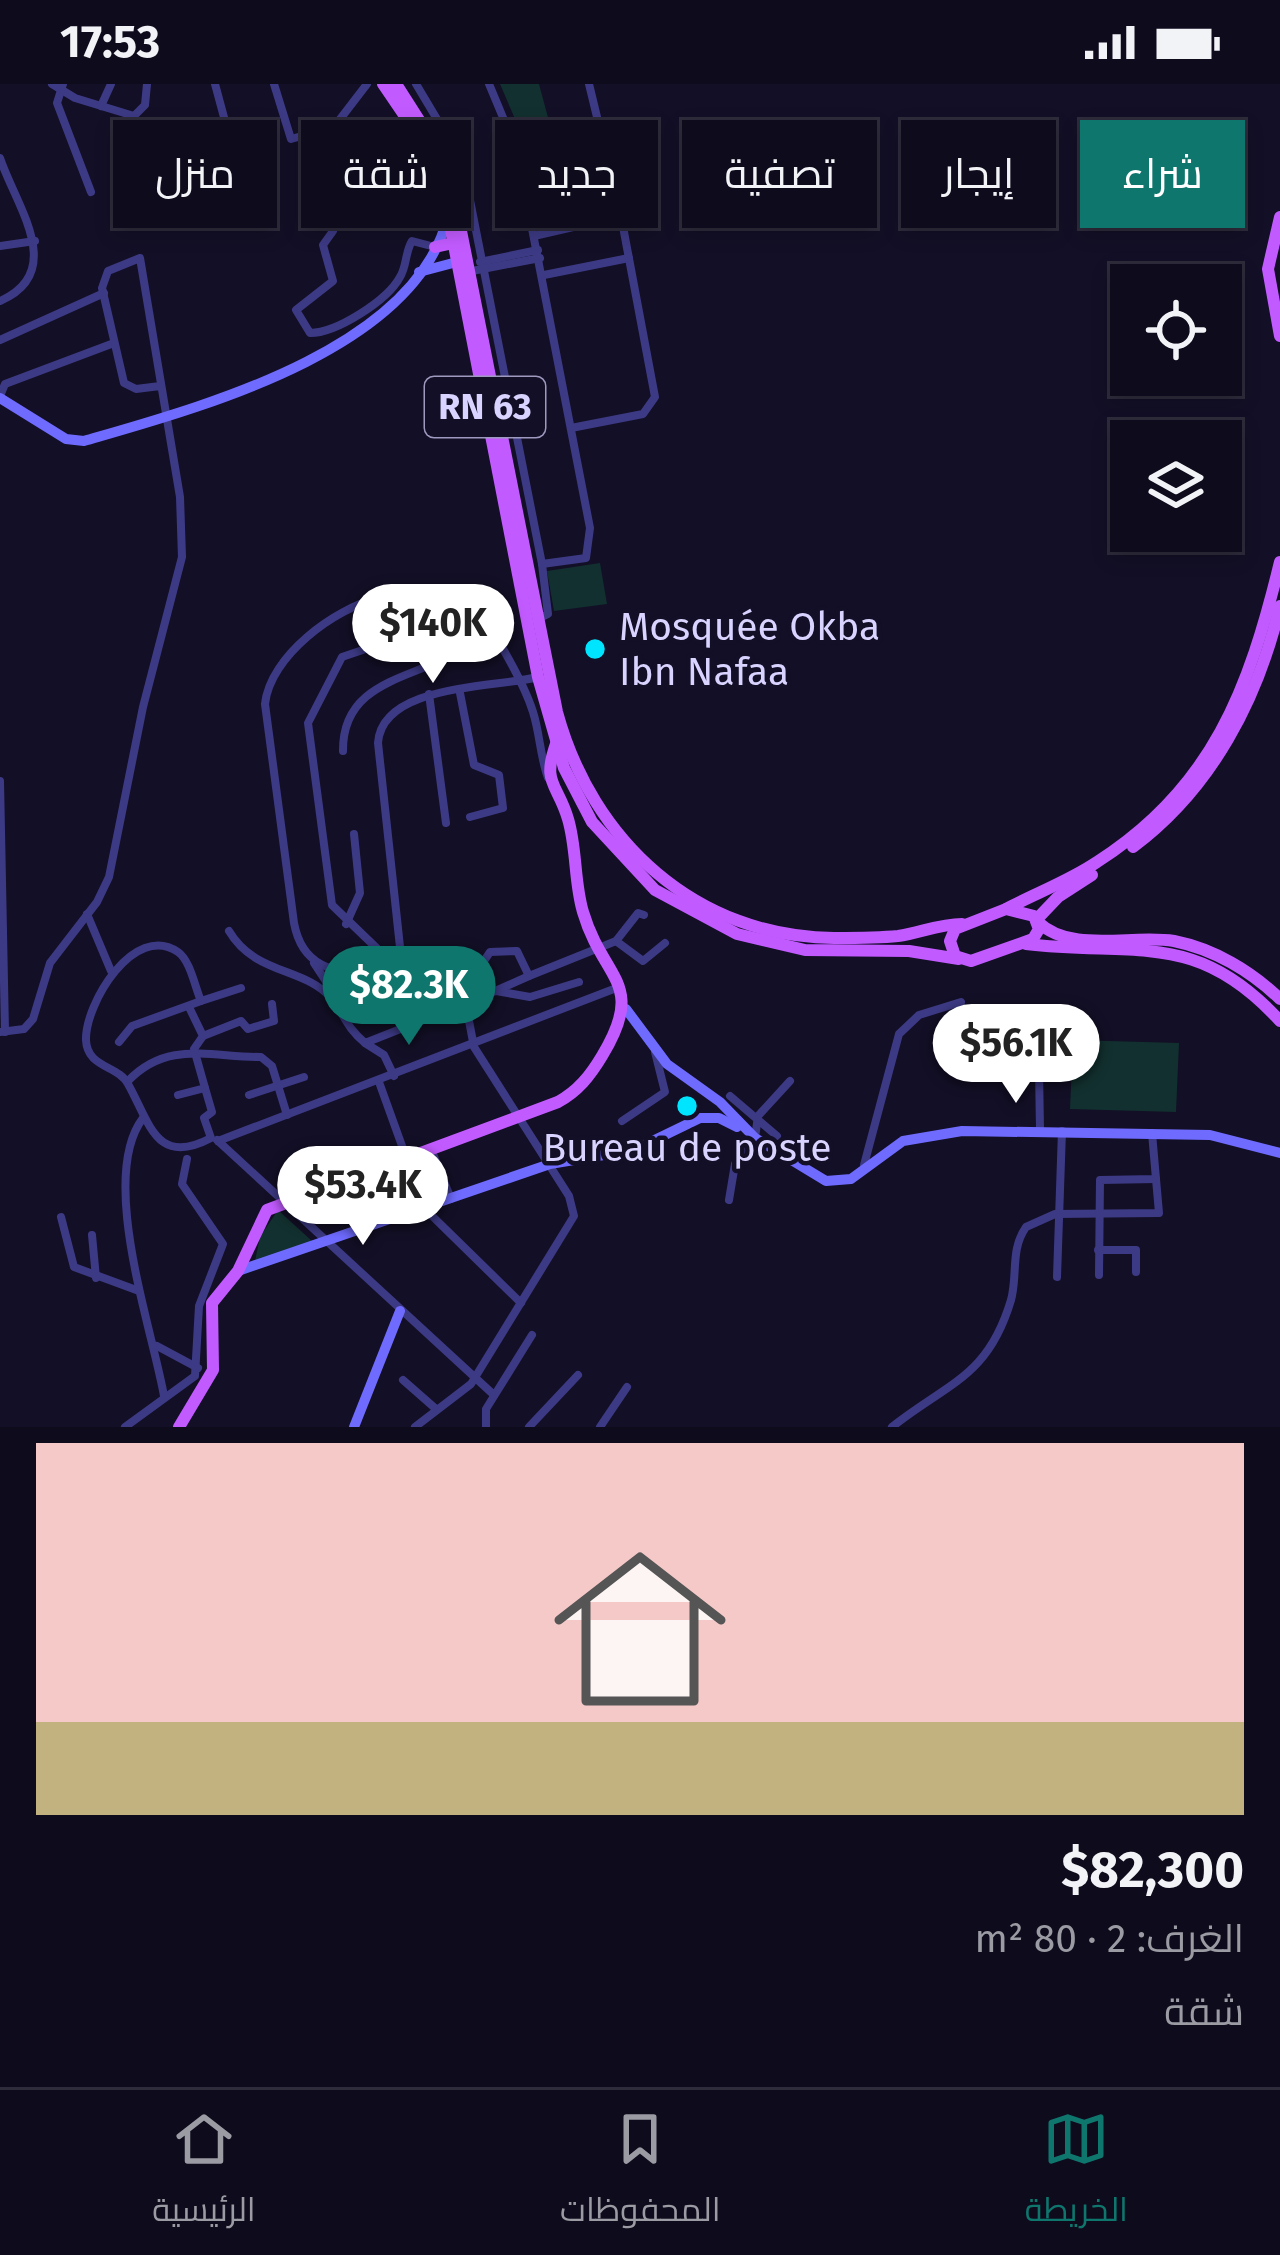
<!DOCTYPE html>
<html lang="ar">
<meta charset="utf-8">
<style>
body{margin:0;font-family:"Fira Sans",Cairo,sans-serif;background:#1c1929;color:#f1f3f6;direction:rtl;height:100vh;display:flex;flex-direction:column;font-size:45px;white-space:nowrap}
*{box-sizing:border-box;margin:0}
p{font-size:39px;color:#9b9ba3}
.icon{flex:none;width:66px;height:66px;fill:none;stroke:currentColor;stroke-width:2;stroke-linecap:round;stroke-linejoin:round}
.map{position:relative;height:1343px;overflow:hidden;direction:ltr}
.drawer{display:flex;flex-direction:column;background:#0e0b1c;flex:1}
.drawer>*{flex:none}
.hud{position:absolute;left:36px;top:36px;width:1209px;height:108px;direction:rtl;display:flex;gap:24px}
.controls{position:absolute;left:1110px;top:180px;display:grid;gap:24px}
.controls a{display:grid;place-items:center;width:132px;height:132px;border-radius:0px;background:#0e0b1c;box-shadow:0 6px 18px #0003,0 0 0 3px #2e2b3b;font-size:60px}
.price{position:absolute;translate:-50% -102px;padding:0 27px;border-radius:42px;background:#fff;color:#222;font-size:39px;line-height:78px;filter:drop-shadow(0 3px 6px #0008)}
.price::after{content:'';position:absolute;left:50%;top:72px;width:36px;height:27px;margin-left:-18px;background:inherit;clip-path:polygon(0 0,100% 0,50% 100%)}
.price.current{background:#0f766e;color:#fff}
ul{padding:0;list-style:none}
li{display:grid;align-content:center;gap:24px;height:636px;padding:0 36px}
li+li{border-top:3px solid #2e2b3b}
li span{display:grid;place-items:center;height:372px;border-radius:0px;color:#555}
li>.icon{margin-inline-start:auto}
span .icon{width:216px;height:216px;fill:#fffc;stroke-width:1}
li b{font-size:51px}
.tag{padding:0 42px;border-radius:0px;background:#0e0b1c;box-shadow:0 6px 18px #0003,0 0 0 3px #2e2b3b;font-size:42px;line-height:108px}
.tag.current{background:#0f766e;color:#fff}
.status{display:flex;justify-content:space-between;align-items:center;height:84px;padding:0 60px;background:#0e0b1c;direction:ltr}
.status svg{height:33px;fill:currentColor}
.menu{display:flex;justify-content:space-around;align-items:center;height:168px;border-top:3px solid #2e2b3b;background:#0e0b1c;font-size:33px;color:#9b9ba3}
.menu a{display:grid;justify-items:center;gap:6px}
.menu .current{color:#0f766e}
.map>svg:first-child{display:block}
.green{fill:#12302f}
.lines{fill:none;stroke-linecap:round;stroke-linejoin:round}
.street{stroke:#3d3a85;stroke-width:8}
.secondary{stroke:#6f6bff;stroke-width:10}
.primary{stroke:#c25bff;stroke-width:12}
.poi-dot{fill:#00e5ff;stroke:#130f26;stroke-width:4.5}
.labels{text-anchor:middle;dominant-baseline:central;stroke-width:9;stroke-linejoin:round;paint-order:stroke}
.shield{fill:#130f26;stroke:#9e99be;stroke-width:3}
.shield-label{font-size:36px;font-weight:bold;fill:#d9d4ff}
.poi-label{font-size:39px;fill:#d9d4ff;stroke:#130f26;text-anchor:start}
</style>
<div class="status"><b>17:53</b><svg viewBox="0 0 49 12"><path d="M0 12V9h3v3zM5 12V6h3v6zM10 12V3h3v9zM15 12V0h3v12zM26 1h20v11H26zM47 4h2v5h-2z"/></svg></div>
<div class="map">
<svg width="1280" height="1343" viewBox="0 0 1280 1343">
<rect width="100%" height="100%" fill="#130f26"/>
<!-- green -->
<g class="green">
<polygon points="500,0 539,0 560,78 558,95 535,101 524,56"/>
<polygon points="600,479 607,520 554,527 547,487"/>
<polygon points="1073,956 1179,959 1176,1028 1070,1025"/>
<polygon points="428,1068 443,1110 399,1125 384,1083"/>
<polygon points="278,1126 313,1158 255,1177 260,1153"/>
</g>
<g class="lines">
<!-- street -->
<g class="street">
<polyline points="52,0 75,14 134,32 145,21 147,0"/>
<polyline points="63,0 57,19 91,108"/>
<polyline points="215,0 249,126"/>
<polyline points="274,0 291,55 334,43 367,0"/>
<polyline points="416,0 456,67 466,96 542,480 548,530 538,535"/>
<polyline points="489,0 517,67 590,444 586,474 542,480"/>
<polyline points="101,22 111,0"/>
<path d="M0,74C15,120 68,188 0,217"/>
<path d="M333,147L323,161L333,197L296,226L310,249C336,249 387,217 400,193C407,182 405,168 412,157L435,163"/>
<polyline points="534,152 621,132"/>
<polyline points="0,162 35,157"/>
<polyline points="480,178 538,166"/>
<polyline points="472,187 540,174"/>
<polyline points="544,191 629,174"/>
<polyline points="0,256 104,209"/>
<polyline points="0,312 5,300 114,259"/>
<polyline points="571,344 643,330 655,313 621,132 589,0"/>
<polyline points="426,515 426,535 446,516"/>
<path d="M538,593C494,604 382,600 378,659L400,863L391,878L372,890C332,889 302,882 294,839L265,620C270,572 335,524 379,514C407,508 447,515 475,519C493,547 523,596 533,628C540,650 540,672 548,694"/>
<polyline points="460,609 474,681 499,691 503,724 470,733"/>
<polyline points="429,610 446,739"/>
<path d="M343,667C342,576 461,600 481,537"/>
<polyline points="0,697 5,948"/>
<polyline points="87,830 111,887"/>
<polyline points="346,840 360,809 354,750"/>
<path d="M229,847C255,891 304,883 331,914C345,931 345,942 365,959L484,912V877L490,868L517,867L529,892L616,857L638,829L644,831"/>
<polyline points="616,857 643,877 665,859"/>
<polyline points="391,878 332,821 308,639 342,573 395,555 426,535"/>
<polyline points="314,879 333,908 331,914"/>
<polyline points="496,907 530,913 579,898"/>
<polyline points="484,912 529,892"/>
<polyline points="201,917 241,904"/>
<polyline points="0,948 24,945 33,935 50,879 97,818 109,793 143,623 182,473 180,413 140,174 108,187 102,204 124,299 136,305 160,302"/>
<polyline points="203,952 241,937 248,945 274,937 272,920"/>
<path d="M119,958L132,942L201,917C195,903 190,876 178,868C134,838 85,920 86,956C87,984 118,981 128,1000C150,1039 156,1083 211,1054L204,1034L212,1028L205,1004"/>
<polyline points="365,959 384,971 394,992"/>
<polyline points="1039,986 1040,1045"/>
<path d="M128,997C167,956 210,973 261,973L272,982L287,1031"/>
<polyline points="379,998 406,1073"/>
<polyline points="178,1011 205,1004 194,965 203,952 189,923"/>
<polyline points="249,1011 304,993"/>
<polyline points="730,1012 777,1052"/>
<path d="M143,1034C98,1093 152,1244 164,1312"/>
<polyline points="622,1037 665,1008 655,968"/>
<polyline points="217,1056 494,1311"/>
<polyline points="218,1057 619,903"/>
<polyline points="431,1065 451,1115"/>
<polyline points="864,1081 899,950 919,931 961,918"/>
<polyline points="380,1085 398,1132"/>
<polyline points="729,1116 735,1080 755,1054 758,1032 790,997"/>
<polyline points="424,1124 521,1219"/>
<polyline points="61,1133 74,1183 139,1207"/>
<polyline points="92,1151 96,1194"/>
<polyline points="1098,1166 1136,1166 1136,1188"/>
<polyline points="1099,1191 1100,1096 1156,1095 1152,1049"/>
<polyline points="1057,1193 1062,1047"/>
<polyline points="157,1262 198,1284"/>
<polyline points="403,1296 436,1325"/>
<polyline points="125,1343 195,1292 199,1222 223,1160 182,1100 187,1075"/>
<polyline points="415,1343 471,1300 574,1132 569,1112 474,963 465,916 456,906 452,874"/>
<polyline points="486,1343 486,1325 532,1251"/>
<polyline points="529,1343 578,1291"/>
<polyline points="600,1343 627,1303"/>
<path d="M892,1343C949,1298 988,1293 1011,1216C1018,1190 1010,1166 1026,1143L1055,1130L1159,1129L1156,1095"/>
</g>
<!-- secondary -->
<g class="secondary">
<polyline points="419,188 453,179"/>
<path d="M0,314L66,355L84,357C198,324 418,266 448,131"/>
<polyline points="626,925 667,980 720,1018 755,1054 826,1097 851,1095 903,1057 962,1047 1210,1051 1280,1069"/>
<polyline points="238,1187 550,1080 634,1066 700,1034 719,1034 737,1043"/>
<polyline points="354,1343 400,1227"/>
</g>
<!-- primary -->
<g class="primary">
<polyline points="383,0 417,50 445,115 538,593 564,684 592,738 655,806 737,850 805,866 909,867 959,875"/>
<path d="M396,0L433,58L454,112L557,628C592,757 696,853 834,854C855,854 878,854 898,852C920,849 939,840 962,840"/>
<polyline points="1280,133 1268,185 1280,252"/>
<polyline points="435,163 458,158"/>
<path d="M1133,763C1212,704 1258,615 1280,522"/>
<path d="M1006,825C1036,809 1069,797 1097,778C1213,704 1249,605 1280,478"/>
<polygon points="1006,825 1034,832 1039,845 1033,855 971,877 955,872 950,857 955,845"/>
<polyline points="1037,835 1058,813 1092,791"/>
<path d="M1038,838C1071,870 1132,850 1174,857C1214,865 1251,887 1280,915"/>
<path d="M1026,860C1136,873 1196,845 1280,937"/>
<path d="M179,1343L213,1286L212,1219L238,1187L267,1126L558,1018C578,1007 590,992 602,972C647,898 603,896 583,828C574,798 577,765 568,735C557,698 541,700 557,657"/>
</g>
</g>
<!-- markers -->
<g class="poi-dot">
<circle cx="595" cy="565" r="12"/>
<circle cx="687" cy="1022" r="12"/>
</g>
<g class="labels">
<!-- shield labels -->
<rect class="shield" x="425" y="293" width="120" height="60" rx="9"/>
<g class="shield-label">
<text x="485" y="323">RN 63</text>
</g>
<!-- poi labels -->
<g class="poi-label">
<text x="619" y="543">Mosquée Okba<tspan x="619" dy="45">Ibn Nafaa</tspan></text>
<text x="687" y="1064" text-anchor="middle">Bureau de poste</text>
</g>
</g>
</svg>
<div class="controls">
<a><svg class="icon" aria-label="locate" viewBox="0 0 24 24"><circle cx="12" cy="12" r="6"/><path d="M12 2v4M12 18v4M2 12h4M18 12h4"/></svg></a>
<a><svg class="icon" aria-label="layers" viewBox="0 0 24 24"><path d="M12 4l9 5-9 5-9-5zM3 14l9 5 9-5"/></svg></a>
</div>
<b class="price" style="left:433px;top:602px">$140K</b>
<b class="price current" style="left:409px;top:964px">$82.3K</b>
<b class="price" style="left:1016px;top:1022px">$56.1K</b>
<b class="price" style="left:363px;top:1164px">$53.4K</b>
<div class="hud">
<a class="tag current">شراء</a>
<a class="tag">إيجار</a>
<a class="tag">تصفية</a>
<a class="tag">جديد</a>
<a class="tag">شقة</a>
<a class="tag">منزل</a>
</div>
</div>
<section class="drawer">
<ul>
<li><span style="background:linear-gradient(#f6c9c9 75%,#c2b280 0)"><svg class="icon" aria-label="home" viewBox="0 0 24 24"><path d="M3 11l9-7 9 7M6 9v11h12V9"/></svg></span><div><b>$82,300</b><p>الغرف: 2 · 80 m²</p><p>شقة</p></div></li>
</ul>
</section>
<nav class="menu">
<a class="current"><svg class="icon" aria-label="map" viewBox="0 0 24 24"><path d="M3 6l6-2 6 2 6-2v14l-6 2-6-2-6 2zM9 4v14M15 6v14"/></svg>الخريطة</a>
<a><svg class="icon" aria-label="saved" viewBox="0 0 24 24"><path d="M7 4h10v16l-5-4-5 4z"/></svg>المحفوظات</a>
<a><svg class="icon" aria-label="home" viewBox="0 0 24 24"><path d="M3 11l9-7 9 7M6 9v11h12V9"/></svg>الرئيسية</a>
</nav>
